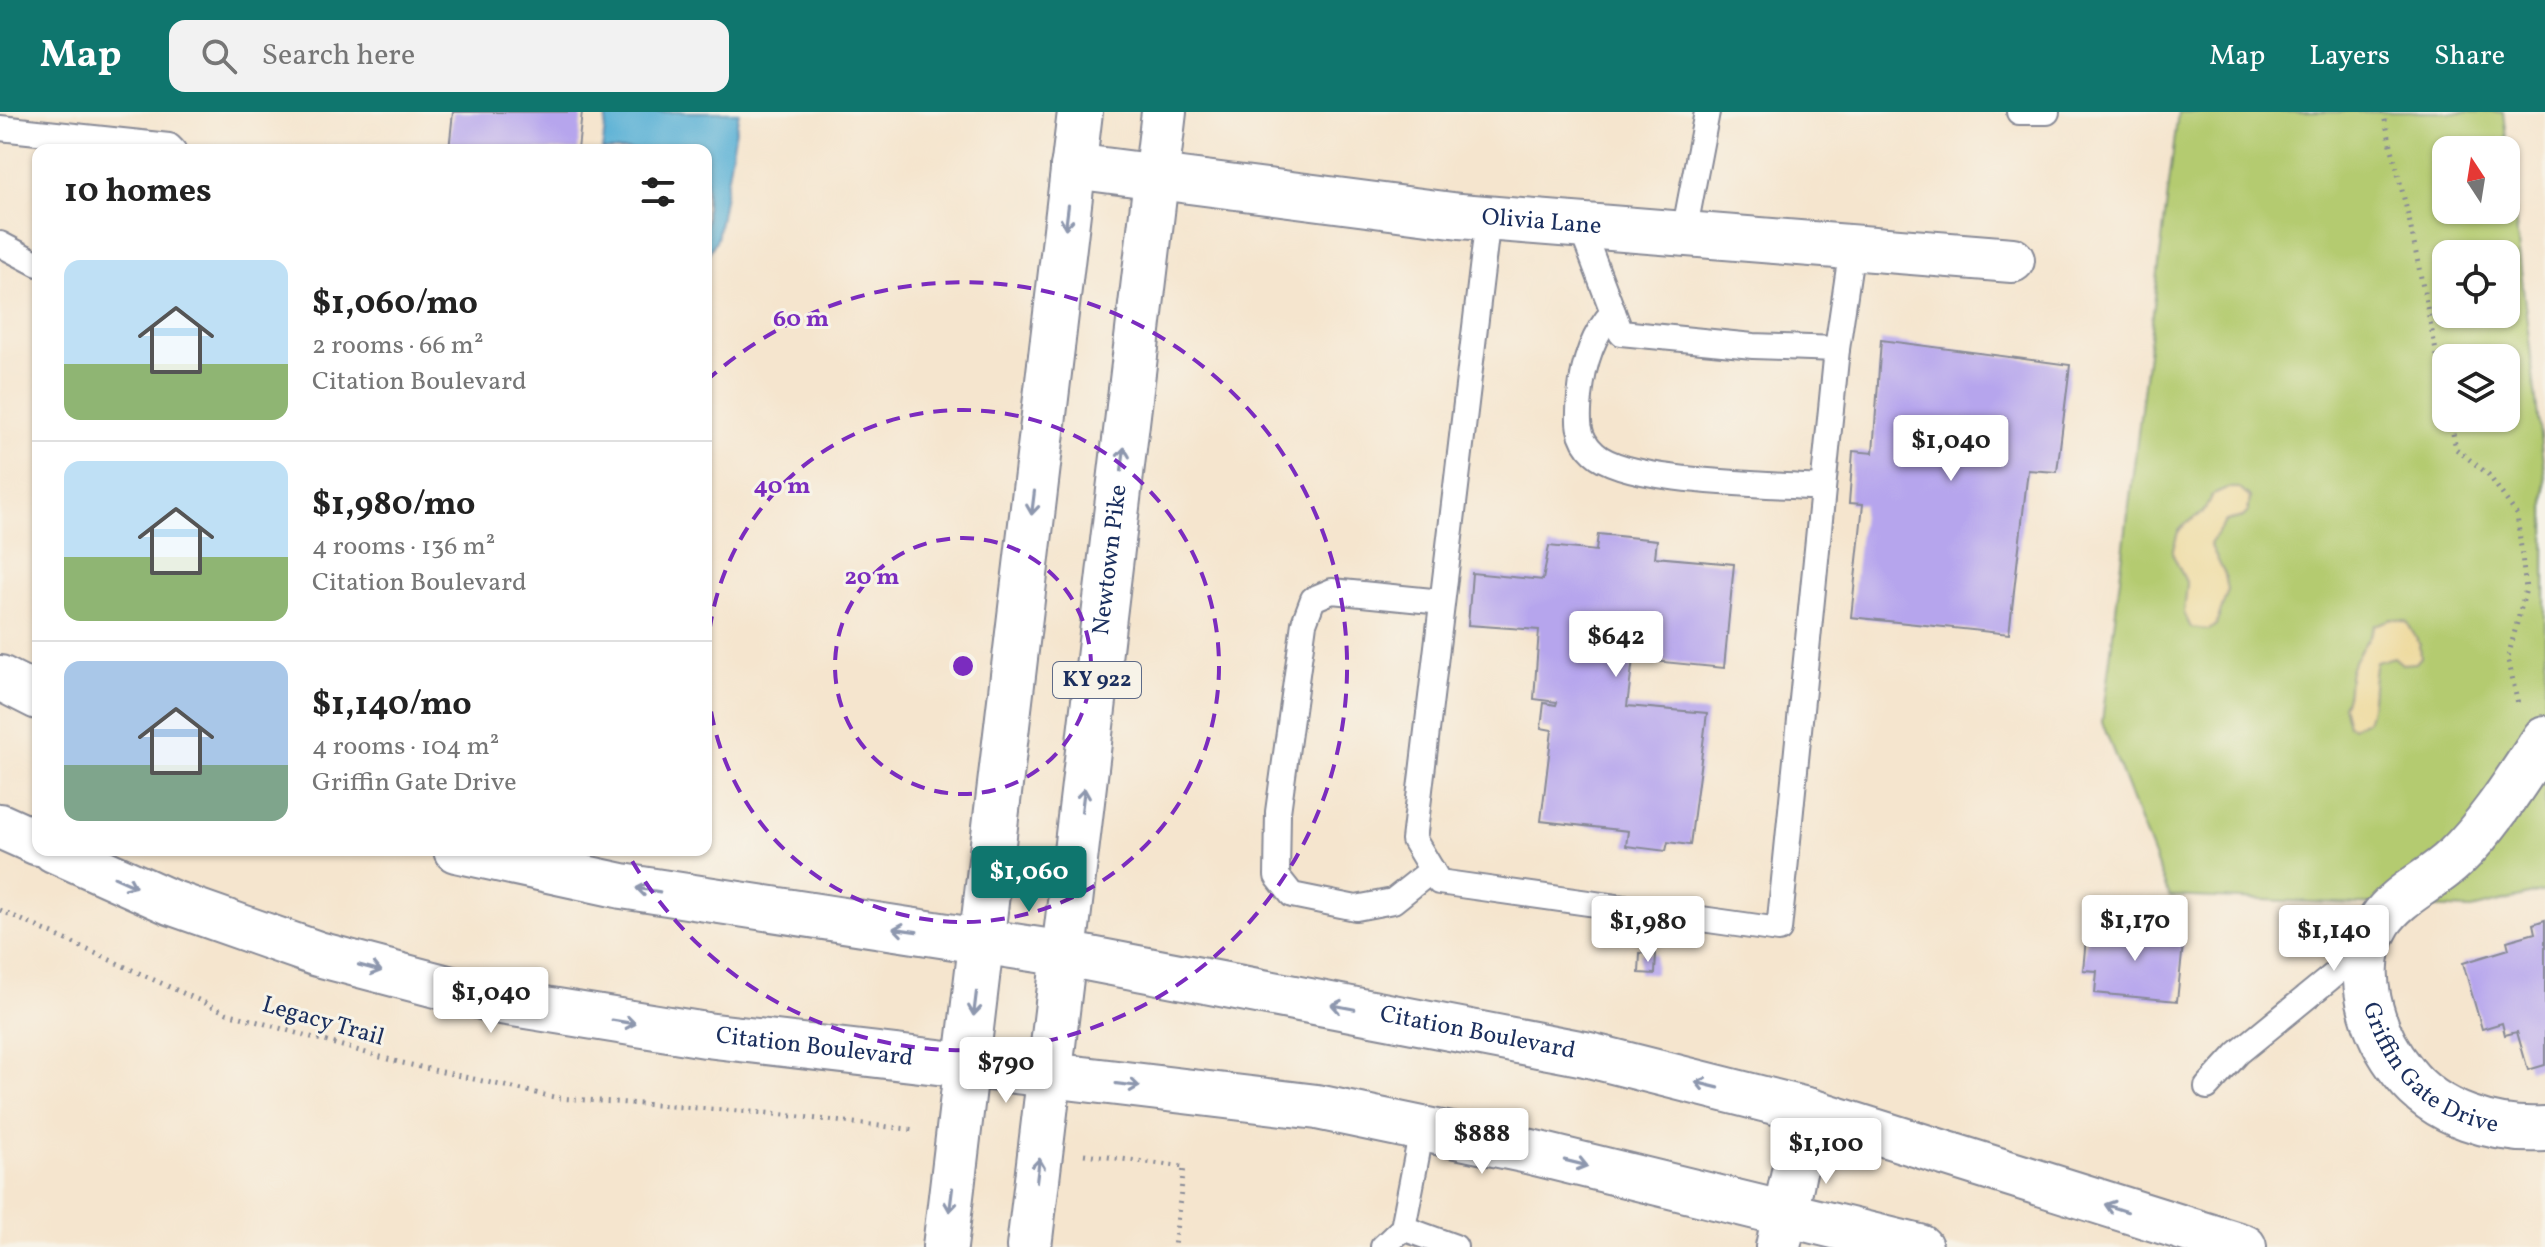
<!DOCTYPE html>
<meta charset="utf-8">
<style>
body{margin:0;font-family:Vollkorn,serif;background:#f2f2f2;color:#222;height:100vh;display:flex;flex-direction:column;font-size:30px;white-space:nowrap}
*{box-sizing:border-box;margin:0}
p{font-size:26px;color:#767676}
.icon{flex:none;width:44px;height:44px;fill:none;stroke:currentColor;stroke-width:2;stroke-linecap:round;stroke-linejoin:round}
.map{position:relative;flex:1;overflow:hidden}
.drawer{position:absolute;left:32px;top:32px;width:680px;height:712px;display:flex;flex-direction:column;background:#fff;border-radius:16px;box-shadow:0 2px 6px #0004}
.drawer>*{flex:none}
.needle{width:52px;rotate:348deg}
.fabs{position:absolute;left:2432px;top:24px;display:grid;gap:16px}
.fabs a{display:grid;place-items:center;width:88px;height:88px;border-radius:16px;background:#fff;box-shadow:0 2px 6px #0004;font-size:40px}
.price{position:absolute;translate:-50% -68px;padding:0 18px;border-radius:8px;background:#fff;color:#222;font-size:26px;line-height:52px;filter:drop-shadow(0 2px 4px #0008)}
.price::after{content:'';position:absolute;left:50%;top:48px;width:24px;height:18px;margin-left:-12px;background:inherit;clip-path:polygon(0 0,100% 0,50% 100%)}
.price.on{background:#0f766e;color:#fff}
ul{padding:0;list-style:none}
li{display:flex;align-items:center;gap:24px;height:200px;padding:0 32px}
li+li{border-top:2px solid #e0e0e0}
li span{display:grid;place-items:center;flex:none;width:224px;height:160px;border-radius:16px;color:#555}
li>.icon{margin-inline-start:auto}
span .icon{width:96px;height:96px;fill:#fffc;stroke-width:1}
li b{font-size:34px}
h2{display:flex;justify-content:space-between;align-items:center;height:96px;padding:0 32px;font-size:34px}
header{display:flex;align-items:center;gap:48px;box-sizing:border-box;height:112px;padding:0 40px;background:#0f766e;color:#fff}
header strong{font-size:38px}
nav{display:flex;gap:44px;margin-inline-start:auto;font-size:28px}
.search{width:560px;height:72px;background:#f2f2f2;display:flex;align-items:center;gap:20px;box-sizing:border-box;padding:0 28px;border-radius:16px;color:#767676;font-size:30px}
.map>svg:first-child{display:block}
.green{fill:#b4cb70;stroke:#687d67;stroke-width:2;fill-rule:evenodd}
.sand{fill:#eeda9e;stroke:#84847e;stroke-width:2}
.water{fill:#58b0d5;stroke:#3a709a;stroke-width:2}
.building{fill:#b6a5ed}
.lines{fill:none;stroke-linecap:round;stroke-linejoin:round}
.lane-casing{stroke:#888a96;stroke-width:28}
.street-casing{stroke:#888a96;stroke-width:48}
.secondary-casing{stroke:#888a96;stroke-width:48}
.highway-casing{stroke:#888a96;stroke-width:48}
.path{stroke:#888a96;stroke-width:5;stroke-dasharray:2 6;stroke-linecap:butt}
.lane{stroke:#fff;stroke-width:24}
.street{stroke:#fff;stroke-width:44}
.secondary{stroke:#fff;stroke-width:44}
.highway{stroke:#fff;stroke-width:44}
.oneway{stroke:#8d97ae}
.ring{fill:none;stroke:#7b2cbf;stroke-width:4;stroke-dasharray:14 10}
.labels{text-anchor:middle;dominant-baseline:central;stroke-width:6;stroke-linejoin:round;paint-order:stroke}
.shield{fill:#f7f3e8;stroke:#5d6a87;stroke-width:2}
.shield-label{font-size:22px;font-weight:bold;fill:#1b2f5e}
.street-label{font-size:24px;fill:#1b2f5e;stroke:#f7f3e8}
.centre{fill:#7b2cbf;stroke:#f7f3e8;stroke-width:4}
.ring-label{font-size:24px;text-anchor:middle;font-weight:bold;fill:#7b2cbf;stroke:#f7f3e8;stroke-width:6;stroke-linejoin:round;paint-order:stroke}
</style>
<header>
<strong>Map</strong>
<div class="search"><svg class="icon" aria-label="search" viewBox="0 0 24 24"><circle cx="10" cy="10" r="6"/><path d="M15 15l6 6"/></svg>Search here</div>
<nav><a>Map</a><a>Layers</a><a>Share</a></nav>
</header>
<div class="map">
<svg width="2545" height="1135" viewBox="0 0 2545 1135">
<rect width="100%" height="100%" fill="#f7f3e8"/>
<filter id="ink" filterUnits="userSpaceOnUse"><feTurbulence type="fractalNoise" baseFrequency=".0125" numOctaves="2"/><feDisplacementMap in="SourceGraphic" scale="16" xChannelSelector="R" yChannelSelector="G"/><feConvolveMatrix kernelMatrix="1 2 1 2 8 2 1 2 1" color-interpolation-filters="sRGB"/></filter>
<filter id="wash" filterUnits="userSpaceOnUse"><feTurbulence type="fractalNoise" baseFrequency=".006" numOctaves="4" result="noise"/><feDisplacementMap in="SourceGraphic" scale="32" xChannelSelector="R" yChannelSelector="G"/><feGaussianBlur stdDeviation="1.8" result="paint"/><feColorMatrix in="noise" values="0 0 0 0 0 0 0 0 0 0 0 0 0 0 0 0 0 1.4 0 .05"/><feComposite in="paint" operator="in"/></filter>
<g filter="url(#wash)">
<rect width="100%" height="100%" fill="#f5e5ce"/>
<!-- green -->
<path class="green" d="M2178,0H2503L2545,367V779L2472,797L2169,784L2102,610ZM2446,38H2506V98H2446ZM2446,142H2506V202H2446ZM2446,246H2506V306H2446Z"/>
<!-- sand -->
<g class="sand">
<polygon points="2229,376 2239,376 2250,386 2248,400 2243,405 2226,409 2210,432 2225,463 2228,478 2216,513 2209,518 2191,516 2184,501 2187,472 2172,441 2178,420 2186,411 2203,401 2211,384"/>
<path d="M2392,507L2407,510L2420,533L2421,545L2416,551L2402,552L2394,545L2376,550C2371,569 2375,592 2367,609L2353,615L2348,613L2343,593C2351,581 2346,570 2351,556C2357,540 2368,530 2375,513Z"/>
</g>
<!-- water -->
<polygon class="water" points="607,0 739,0 717,127 706,146 706,38 602,38"/>
<g id="blocks">
<!-- building -->
<g class="building">
<polygon points="453,0 582,0 578,38 449,38"/>
<polygon points="1881,228 2070,253 2057,360 2028,358 2009,522 1851,505 1863,392 1849,391 1853,339 1873,341"/>
<polygon points="1598,422 1657,428 1655,445 1734,452 1724,556 1633,547 1627,594 1707,601 1690,733 1668,730 1666,739 1626,734 1628,719 1541,709 1552,618 1541,616 1544,591 1556,593 1557,590 1534,587 1539,518 1468,513 1472,461 1543,468 1549,434 1596,439"/>
<polygon points="2545,808 2545,953 2528,958 2517,920 2505,923 2502,911 2482,917 2463,851 2509,837 2507,829 2535,821 2533,812"/>
<polygon points="2101,815 2184,823 2177,889 2095,881 2097,859 2083,858 2087,816 2101,818"/>
<polygon points="1640,841 1656,842 1655,862 1639,861"/>
</g>
</g>
</g>
<g filter="url(#ink)">
<use href="#blocks" fill-opacity="0" stroke="#888a96" stroke-width="2"/>
<g class="lines">
<defs>
<g id="lane">
<polyline points="2019,0 2047,0"/>
<polyline points="0,16 169,34 173,38"/>
<polyline points="1488,106 1414,728 1439,770 1779,818 1837,237 1852,135"/>
<polyline points="1580,113 1621,221 1753,234 1837,237"/>
<polyline points="1684,121 1707,0"/>
<polyline points="0,132 38,152"/>
<path d="M1613,200C1592,223 1583,253 1580,285C1578,306 1576,325 1594,341C1626,372 1775,372 1823,376"/>
<polyline points="1432,758 1393,789 1356,796 1292,783 1277,764 1278,700 1304,511 1313,487 1332,479 1442,490"/>
<polyline points="2207,975 2238,941 2368,835"/>
<polyline points="1403,1116 1455,1135"/>
<polyline points="1383,1135 1403,1116 1422,1017"/>
</g>
<g id="street">
<path id="s1" d="M1073,54L1460,104L2012,148"/>
<path id="s2" d="M2545,626C2517,668 2490,712 2454,747C2431,769 2398,782 2380,809C2350,856 2372,922 2404,961C2436,1003 2495,1020 2545,1017"/>
<path id="s3" d="M1065,842L1585,942L1807,998L2244,1135"/>
<polyline points="1050,963 1317,995 1523,1038 1920,1135"/>
<polyline points="1778,1135 1807,998"/>
</g>
<g id="secondary">
<polyline points="0,566 38,585"/>
<polyline points="0,714 38,731"/>
<path id="s4" d="M54,738L170,790L318,842L501,890L706,923L1050,963"/>
<polyline points="456,738 622,774 1065,842"/>
</g>
<g id="highway">
<polyline points="945,1135 1080,0"/>
<path id="s5" d="M1029,1135L1164,0"/>
</g>
</defs>
<!-- lane casing -->
<use href="#lane" class="lane-casing"/>
<!-- street casing -->
<use href="#street" class="street-casing"/>
<!-- secondary casing -->
<use href="#secondary" class="secondary-casing"/>
<!-- highway casing -->
<use href="#highway" class="highway-casing"/>
<!-- path -->
<g class="path">
<polyline points="2383,0 2409,107 2446,288"/>
<polyline points="2450,306 2456,337 2488,362 2517,403 2526,477 2508,545 2518,593"/>
<polyline points="0,798 227,901 398,950 558,986 766,1001 916,1018"/>
<polyline points="1084,1042 1184,1055 1174,1135"/>
</g>
<!-- lane -->
<use href="#lane" class="lane"/>
<!-- street -->
<use href="#street" class="street"/>
<!-- secondary -->
<use href="#secondary" class="secondary"/>
<!-- highway -->
<use href="#highway" class="highway"/>
</g>
<!-- one-way arrows -->
<defs><path id="oneway-shaft" d="M-6 0H5M1.5-3L5.5 0L1.5 3" fill="none" stroke-width="1.6" stroke-linecap="round" stroke-linejoin="round" transform="scale(2)"/></defs>
<g class="oneway">
<use href="#oneway-shaft" transform="translate(1067 105) rotate(97)"/>
<use href="#oneway-shaft" transform="translate(1123 347) rotate(-83)"/>
<use href="#oneway-shaft" transform="translate(1033 391) rotate(97)"/>
<use href="#oneway-shaft" transform="translate(1083 688) rotate(-83)"/>
<use href="#oneway-shaft" transform="translate(125 770) rotate(24)"/>
<use href="#oneway-shaft" transform="translate(648 778) rotate(-171)"/>
<use href="#oneway-shaft" transform="translate(905 818) rotate(-172)"/>
<use href="#oneway-shaft" transform="translate(370 856) rotate(15)"/>
<use href="#oneway-shaft" transform="translate(975 892) rotate(97)"/>
<use href="#oneway-shaft" transform="translate(1343 895) rotate(-169)"/>
<use href="#oneway-shaft" transform="translate(624 910) rotate(9)"/>
<use href="#oneway-shaft" transform="translate(1128 973) rotate(7)"/>
<use href="#oneway-shaft" transform="translate(1707 973) rotate(-166)"/>
<use href="#oneway-shaft" transform="translate(1576 1051) rotate(14)"/>
<use href="#oneway-shaft" transform="translate(1038 1058) rotate(-83)"/>
<use href="#oneway-shaft" transform="translate(951 1088) rotate(97)"/>
<use href="#oneway-shaft" transform="translate(2116 1096) rotate(-162)"/>
</g>
</g>
<!-- distance rings -->
<g class="ring">
<circle cx="963" cy="554" r="128"/>
<circle cx="963" cy="554" r="256"/>
<path d="M706 269A384 384 0 1 1 627 740"/>
</g>
<g class="labels">
<!-- shield labels -->
<rect class="shield" x="1053" y="550" width="88" height="36" rx="6"/>
<g class="shield-label">
<text x="1097" y="568">KY 922</text>
</g>
<!-- street labels -->
<g class="street-label">
<text stroke="none"><textPath href="#s1" startOffset="472">Olivia Lane</textPath></text>
<text stroke="none"><textPath href="#s5" startOffset="692">Newtown Pike</textPath></text>
<text transform="translate(323 910) rotate(16)">Legacy Trail</text>
<text stroke="none"><textPath href="#s3" startOffset="420">Citation Boulevard</textPath></text>
<text stroke="none"><textPath href="#s4" startOffset="790">Citation Boulevard</textPath></text>
<text stroke="none"><textPath href="#s2" startOffset="428">Griffin Gate Drive</textPath></text>
</g>
</g>
<circle cx="963" cy="554" r="12" class="centre"/>
<g class="ring-label">
<text x="801" y="214">60 m</text>
<text x="782" y="381">40 m</text>
<text x="872" y="472">20 m</text>
</g>
</svg>
<div class="fabs">
<a><svg class="needle" viewBox="-14 -14 28 28"><path d="M0-13l5 13h-10z" fill="#e53935"/><path d="M0 13l5-13h-10z" fill="#767676"/></svg></a>
<a><svg class="icon" aria-label="locate" viewBox="0 0 24 24"><circle cx="12" cy="12" r="6"/><path d="M12 2v4M12 18v4M2 12h4M18 12h4"/></svg></a>
<a><svg class="icon" aria-label="layers" viewBox="0 0 24 24"><path d="M12 4l9 5-9 5-9-5zM3 14l9 5 9-5"/></svg></a>
</div>
<b class="price" style="left:1951px;top:371px">$1,040</b>
<b class="price" style="left:1616px;top:567px">$642</b>
<b class="price on" style="left:1029px;top:802px">$1,060</b>
<b class="price" style="left:2135px;top:851px">$1,170</b>
<b class="price" style="left:1648px;top:852px">$1,980</b>
<b class="price" style="left:2334px;top:861px">$1,140</b>
<b class="price" style="left:491px;top:923px">$1,040</b>
<b class="price" style="left:1006px;top:993px">$790</b>
<b class="price" style="left:1482px;top:1064px">$888</b>
<b class="price" style="left:1826px;top:1074px">$1,100</b>
<section class="drawer">
<h2>10 homes<svg class="icon" aria-label="filters" viewBox="0 0 24 24"><path d="M4 7h16M4 17h16"/><circle cx="9" cy="7" r="2"/><circle cx="15" cy="17" r="2"/></svg></h2>
<ul>
<li><span style="background:linear-gradient(#bfe0f5 65%,#8fb573 0)"><svg class="icon" aria-label="home" viewBox="0 0 24 24"><path d="M3 11l9-7 9 7M6 9v11h12V9"/></svg></span><div><b>$1,060/mo</b><p>2 rooms · 66 m²</p><p>Citation Boulevard</p></div></li>
<li><span style="background:linear-gradient(#bfe0f5 60%,#8fb573 0)"><svg class="icon" aria-label="home" viewBox="0 0 24 24"><path d="M3 11l9-7 9 7M6 9v11h12V9"/></svg></span><div><b>$1,980/mo</b><p>4 rooms · 136 m²</p><p>Citation Boulevard</p></div></li>
<li><span style="background:linear-gradient(#a9c7e8 65%,#7fa58c 0)"><svg class="icon" aria-label="home" viewBox="0 0 24 24"><path d="M3 11l9-7 9 7M6 9v11h12V9"/></svg></span><div><b>$1,140/mo</b><p>4 rooms · 104 m²</p><p>Griffin Gate Drive</p></div></li>
</ul>
</section>
</div>
